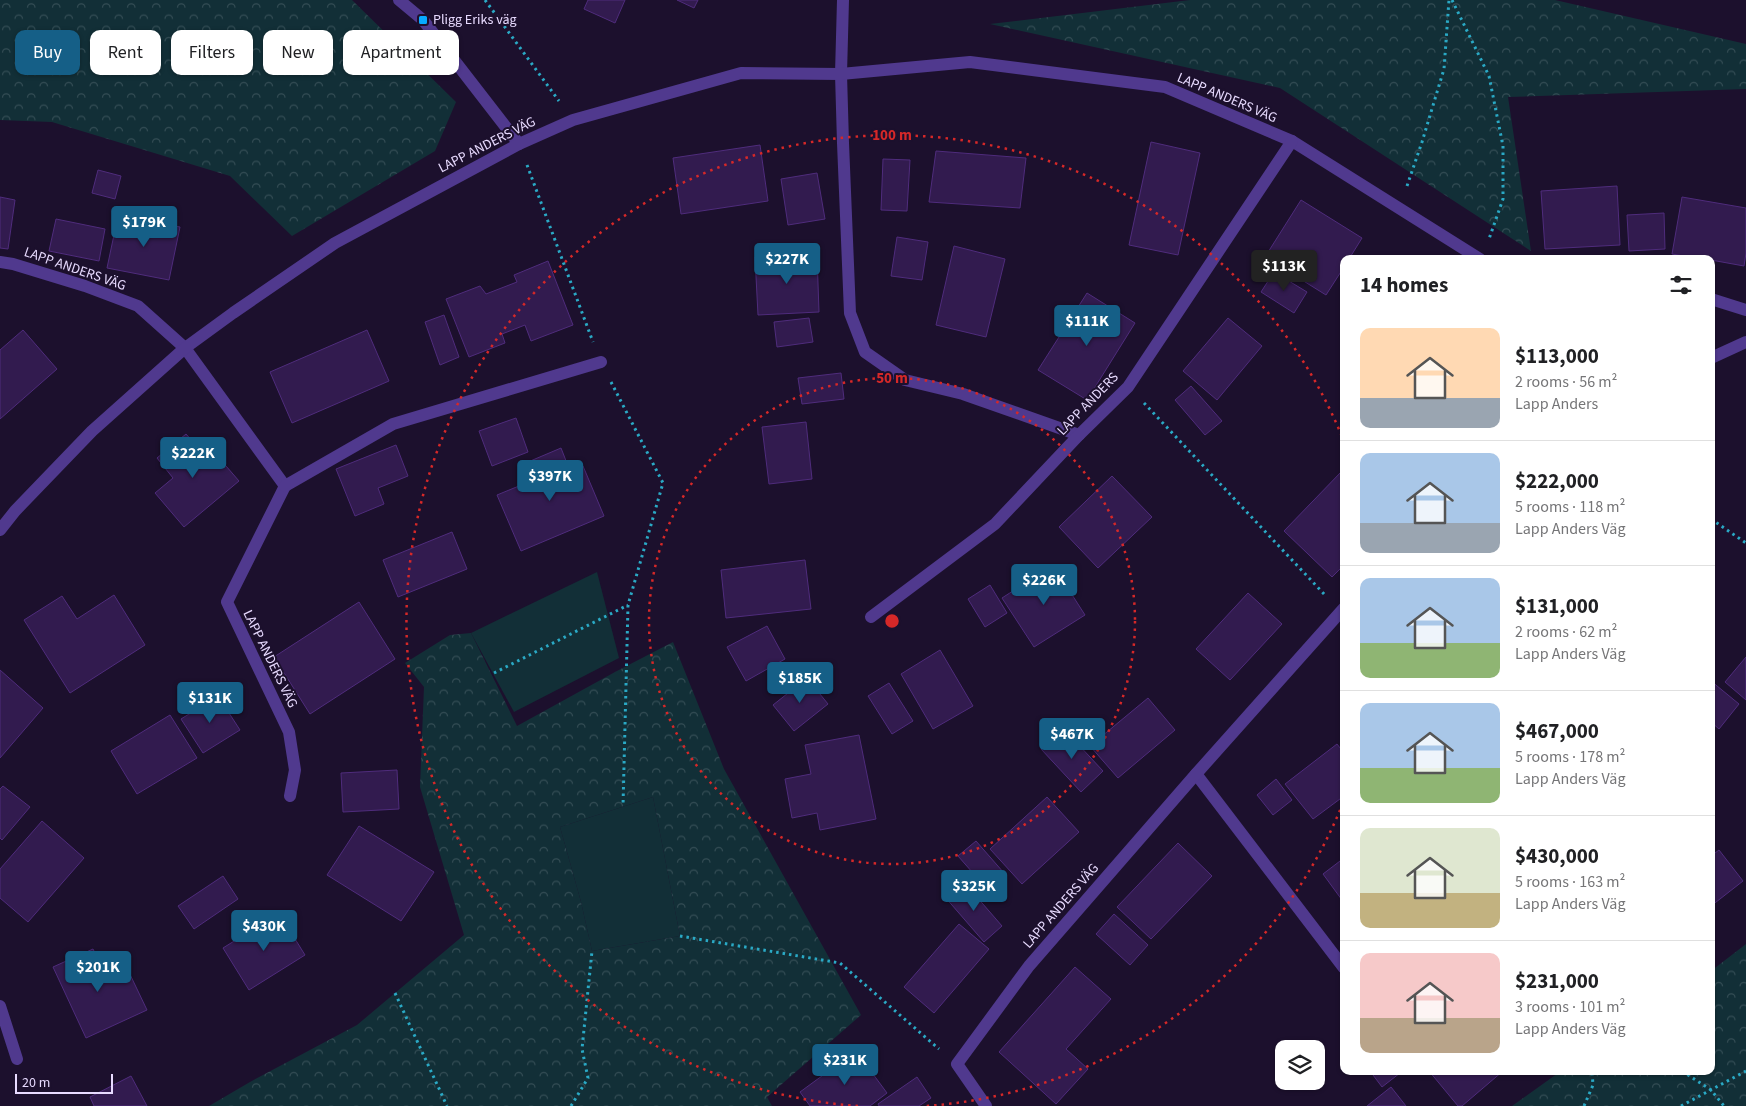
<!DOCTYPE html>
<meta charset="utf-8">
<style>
body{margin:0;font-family:"Source Sans 3",sans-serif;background:#f6f6f6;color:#202124;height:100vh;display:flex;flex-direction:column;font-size:19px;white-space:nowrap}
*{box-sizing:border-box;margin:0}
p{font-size:16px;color:#757577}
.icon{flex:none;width:28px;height:28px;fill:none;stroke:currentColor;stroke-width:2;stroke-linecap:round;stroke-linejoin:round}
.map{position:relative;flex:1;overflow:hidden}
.panel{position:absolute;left:1340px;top:255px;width:375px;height:820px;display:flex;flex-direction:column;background:#fff;border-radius:10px;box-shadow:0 1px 4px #0004}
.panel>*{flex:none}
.top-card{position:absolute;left:15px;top:30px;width:475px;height:45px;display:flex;gap:10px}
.fabs{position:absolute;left:1275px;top:1040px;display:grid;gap:10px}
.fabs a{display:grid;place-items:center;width:50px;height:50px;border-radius:10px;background:#fff;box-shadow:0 1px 4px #0004;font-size:25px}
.scale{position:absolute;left:15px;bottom:12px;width:98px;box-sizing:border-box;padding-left:5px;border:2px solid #e8dbff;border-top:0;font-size:14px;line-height:18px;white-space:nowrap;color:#e8dbff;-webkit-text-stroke:4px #1c102d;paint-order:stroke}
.price{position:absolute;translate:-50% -42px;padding:0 11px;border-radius:5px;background:#155f87;color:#fff;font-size:16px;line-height:32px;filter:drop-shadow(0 1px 2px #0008)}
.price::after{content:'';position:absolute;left:50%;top:30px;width:15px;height:11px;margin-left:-8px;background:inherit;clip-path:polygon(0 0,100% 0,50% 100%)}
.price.active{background:#222;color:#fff}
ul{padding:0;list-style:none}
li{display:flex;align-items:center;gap:15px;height:125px;padding:0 20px}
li+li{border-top:1px solid #e0e0e0}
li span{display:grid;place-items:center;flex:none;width:140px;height:100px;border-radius:10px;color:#555}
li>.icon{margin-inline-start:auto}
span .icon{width:60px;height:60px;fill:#fffc;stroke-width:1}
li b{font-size:21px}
h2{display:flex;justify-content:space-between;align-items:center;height:60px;padding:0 20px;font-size:21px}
.tag{padding:0 18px;border-radius:10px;background:#fff;box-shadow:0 1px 4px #0004;font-size:18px;line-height:45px}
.tag.active{background:#155f87;color:#fff}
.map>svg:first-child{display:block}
.green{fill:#122f37}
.forest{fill:url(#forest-crowns);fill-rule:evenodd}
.building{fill:#321b4f;stroke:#4f2c7c}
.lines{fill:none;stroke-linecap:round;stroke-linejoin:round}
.path{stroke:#2aa9c5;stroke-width:3;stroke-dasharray:2.5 4;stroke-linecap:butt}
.street{stroke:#50398e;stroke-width:12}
.ring{fill:none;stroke:#d62828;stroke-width:2.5;stroke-dasharray:2.5 5}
.poi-dot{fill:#07aaff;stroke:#1c102d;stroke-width:2}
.labels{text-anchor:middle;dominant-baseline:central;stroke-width:4;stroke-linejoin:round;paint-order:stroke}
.poi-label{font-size:14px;fill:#e8dbff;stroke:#1c102d;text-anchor:start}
.street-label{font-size:14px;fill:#e8dbff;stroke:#1c102d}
.centre{fill:#d62828;stroke:#1c102d;stroke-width:2.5}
.ring-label{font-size:15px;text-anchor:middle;font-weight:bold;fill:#d62828;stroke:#1c102d;stroke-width:4;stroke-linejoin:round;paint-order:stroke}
</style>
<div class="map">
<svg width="1746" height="1106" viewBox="0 0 1746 1106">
<defs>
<pattern id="forest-crowns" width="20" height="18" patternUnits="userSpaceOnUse" patternTransform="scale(1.25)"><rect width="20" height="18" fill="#122f37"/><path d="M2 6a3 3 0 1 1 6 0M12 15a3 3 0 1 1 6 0" fill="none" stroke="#344d55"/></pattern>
</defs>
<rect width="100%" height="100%" fill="#1c102d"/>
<!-- green -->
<g class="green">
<polygon points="597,572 619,658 514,712 471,633"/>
<polygon points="653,797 680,936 592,951 581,902 560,827"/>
</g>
<!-- forest -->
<g class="forest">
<polygon points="0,0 352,0 456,102 435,151 292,236 230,176 52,122 0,120"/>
<polygon points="1190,0 1555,0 1746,44 1746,89 1508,97 1531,251 1280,88 990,24"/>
<path d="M471,633L517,726L615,672L673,642L724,769L861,1015L767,1097L772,1106H209L250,1082L357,1025L464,935L420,787L424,687L405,663L450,635ZM653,797L680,936L592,951L581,902L560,827Z"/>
<polygon points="1746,944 1746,1106 1512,1106 1561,1071 1711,1071 1711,971"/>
</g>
<!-- building -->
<g class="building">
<polygon points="588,0 625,0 615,23 584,9"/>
<polygon points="677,0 698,0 694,8"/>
<polygon points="1151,142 1200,153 1178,255 1129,245"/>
<polygon points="760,145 768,201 681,214 673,158"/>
<polygon points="936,151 1026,158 1020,208 929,202"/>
<polygon points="883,159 910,160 907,211 881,210"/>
<polygon points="98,170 121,176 115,199 92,193"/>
<polygon points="817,173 825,219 788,225 781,179"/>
<polygon points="1617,186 1620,245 1545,249 1541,191"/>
<polygon points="0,197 15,200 8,249 0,248"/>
<polygon points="1682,197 1746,208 1746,253 1744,266 1711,260 1711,259 1701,259 1672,254"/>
<polygon points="1301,200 1362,238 1349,259 1344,259 1344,267 1326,295 1265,257"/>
<polygon points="1664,213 1665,249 1629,251 1627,215"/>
<polygon points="118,216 180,227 169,280 107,268"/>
<polygon points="56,219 105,229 99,261 49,251"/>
<polygon points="897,237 928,242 922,280 891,276"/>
<polygon points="954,246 1005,259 986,337 936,325"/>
<polygon points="817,255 819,312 758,315 755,257"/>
<polygon points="548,261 573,325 531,341 525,325 502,334 505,343 469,357 446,299 480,286 486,294 517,282 514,275"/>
<polygon points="1274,272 1307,292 1294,313 1261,292"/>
<polygon points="1087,293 1135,323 1087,400 1038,370"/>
<polygon points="444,315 459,357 440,365 425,322"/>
<polygon points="809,318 813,342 777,347 774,322"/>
<polygon points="1228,318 1262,346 1217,400 1183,371"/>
<polygon points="23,330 57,369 0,419 0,350"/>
<polygon points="367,330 389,381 292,423 270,372"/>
<polygon points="841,373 844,399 802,404 798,378"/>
<polygon points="1191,386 1222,421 1205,435 1175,400"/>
<polygon points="516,418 528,452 492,466 479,431"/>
<polygon points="806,422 812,479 769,484 762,427"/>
<polygon points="186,434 200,450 207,444 239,481 184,527 155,493 173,478 157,458"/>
<polygon points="396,445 408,476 378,488 384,504 355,516 336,469"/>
<polygon points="561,448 570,471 583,466 604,516 521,551 497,495 536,479 528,462"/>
<polygon points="1342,471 1344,473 1344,565 1332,577 1284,531"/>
<polygon points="1112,476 1152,517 1098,568 1059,527"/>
<polygon points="452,532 467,569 398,597 383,560"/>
<polygon points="805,560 811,609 726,618 721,570"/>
<polygon points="1053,565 1085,615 1034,647 1002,598"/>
<polygon points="990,585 1007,613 985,627 968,599"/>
<polygon points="1248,593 1282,624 1230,680 1196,649"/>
<polygon points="114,595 145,645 70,693 24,620 62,596 77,619"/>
<polygon points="359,602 395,659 310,714 274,657"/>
<polygon points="767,626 785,659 746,681 727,647"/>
<polygon points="940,650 973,706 933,729 901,674"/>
<polygon points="1746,657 1746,700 1725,682"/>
<polygon points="0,670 43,708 0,758"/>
<polygon points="807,678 828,704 794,731 773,705"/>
<polygon points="1711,681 1739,704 1719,729 1711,722"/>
<polygon points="889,683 913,721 892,734 868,696"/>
<polygon points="218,696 240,730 203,753 181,719"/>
<polygon points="1148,698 1175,730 1118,778 1090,746"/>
<polygon points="170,715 197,758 137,794 111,751"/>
<polygon points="1063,728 1103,771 1081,792 1041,749"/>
<polygon points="859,735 876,819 820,830 817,813 792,818 785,779 811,774 805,745"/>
<polygon points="1337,744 1344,753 1344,796 1313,819 1285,784"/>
<polygon points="397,770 399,809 343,812 341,773"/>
<polygon points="1276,779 1292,800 1273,815 1257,795"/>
<polygon points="3,786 30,807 2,840 0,838 0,789"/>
<polygon points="1047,797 1079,832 1022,884 990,849"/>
<polygon points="42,821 84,858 28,922 0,898 0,869"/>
<polygon points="359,826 434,872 401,921 327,875"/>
<polygon points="976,841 1004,873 987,889 958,856"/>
<polygon points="1178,843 1212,876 1151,939 1117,907"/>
<polygon points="1719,850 1743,881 1711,906 1711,856"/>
<polygon points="1344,858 1344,899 1342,900 1323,874"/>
<polygon points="223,876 238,899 194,929 178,906"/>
<polygon points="963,881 1002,926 984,942 945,897"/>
<polygon points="279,913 305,955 249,990 223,948"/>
<polygon points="1114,914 1148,945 1130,965 1096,934"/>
<polygon points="959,924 989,949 934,1013 904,987"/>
<polygon points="93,949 106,976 126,966 147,1010 86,1038 53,967"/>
<polygon points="1075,967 1111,999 1066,1049 1088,1069 1056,1104 999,1052"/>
<polygon points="856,1051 887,1093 870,1106 810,1106 800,1092"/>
<polygon points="1370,1071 1399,1071 1400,1073 1382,1087"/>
<polygon points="1429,1071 1503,1071 1462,1106 1458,1106"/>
<polygon points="131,1076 147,1106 94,1106 90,1097"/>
<polygon points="917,1077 931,1098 919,1106 879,1106 878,1104"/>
<polygon points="1391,1087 1406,1106 1367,1106"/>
</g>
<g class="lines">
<!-- path -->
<g class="path">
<polyline points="485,0 559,101"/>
<polyline points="1452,0 1489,76 1503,146 1503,199 1489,239"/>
<polyline points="527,165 593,342"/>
<polyline points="1407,186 1422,142 1444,69 1449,0"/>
<polyline points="611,382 663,483 628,605 623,806"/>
<polyline points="1144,403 1325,595"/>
<polyline points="1711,519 1746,543"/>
<polyline points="494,673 628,605"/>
<polyline points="680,936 840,963 939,1049"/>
<polyline points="395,993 447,1106"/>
<polyline points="1682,1071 1711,1090 1724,1106"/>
<polyline points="571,1106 588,1078 582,1049 592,951"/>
<polyline points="1584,1106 1593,1085 1592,1071"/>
<polyline points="1681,1106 1746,1071"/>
</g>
<!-- street -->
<g class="street">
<polyline points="399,0 423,20 519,144"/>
<polyline points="843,0 841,74 843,143 850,313 865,352 905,380 963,394 1079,435"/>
<polyline points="0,262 13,264 85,286 138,306 185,348 285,486 227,602 289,732 295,770 290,796"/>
<polyline points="1711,299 1746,310"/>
<polyline points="1711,358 1746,342"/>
<polyline points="285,486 393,424 601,362"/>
<polyline points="0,530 15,511 92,431 185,348 233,313 335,243 519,144 573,120 741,73 841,74 970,62 1165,87 1292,141 1480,259"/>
<polyline points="871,617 995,524 1079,435 1128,387 1292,141"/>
<polyline points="1196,774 1344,968"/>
<polyline points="0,1006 17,1059"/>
<polyline points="986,1106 957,1064 1029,966 1196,774 1344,608"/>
</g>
</g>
<!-- distance rings -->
<g class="ring">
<circle cx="892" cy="621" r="243"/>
<path d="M1343 803A486 486 0 0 1 926 1106M858 1106A486 486 0 1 1 1343 439"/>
</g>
<!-- markers -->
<rect class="poi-dot" x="418" y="15" width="10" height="10" rx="2.5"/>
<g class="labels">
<!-- poi labels -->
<g class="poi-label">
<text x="433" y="20">Pligg Eriks väg</text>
</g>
<!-- street labels -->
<g class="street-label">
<text transform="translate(1227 98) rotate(23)">LAPP ANDERS VÄG</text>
<text transform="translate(487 145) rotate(-27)">LAPP ANDERS VÄG</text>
<text transform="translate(75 269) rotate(19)">LAPP ANDERS VÄG</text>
<text transform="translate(1088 404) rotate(-46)">LAPP ANDERS</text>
<text transform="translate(270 659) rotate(64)">LAPP ANDERS VÄG</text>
<text transform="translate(1061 906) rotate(-49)">LAPP ANDERS VÄG</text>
</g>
</g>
<circle cx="892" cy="621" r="8" class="centre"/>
<g class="ring-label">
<text x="892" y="140">100 m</text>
<text x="892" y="383">50 m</text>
</g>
</svg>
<div class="fabs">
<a><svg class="icon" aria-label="layers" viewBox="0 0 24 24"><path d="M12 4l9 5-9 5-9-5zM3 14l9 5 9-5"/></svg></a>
</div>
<div class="scale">20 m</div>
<b class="price" style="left:144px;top:248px">$179K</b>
<b class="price" style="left:787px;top:285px">$227K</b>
<b class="price active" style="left:1284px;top:292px">$113K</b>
<b class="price" style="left:1087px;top:347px">$111K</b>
<b class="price" style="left:193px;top:479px">$222K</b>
<b class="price" style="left:550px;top:502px">$397K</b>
<b class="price" style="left:1044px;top:606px">$226K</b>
<b class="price" style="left:800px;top:704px">$185K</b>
<b class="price" style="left:210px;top:724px">$131K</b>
<b class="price" style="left:1072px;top:760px">$467K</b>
<b class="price" style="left:974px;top:912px">$325K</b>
<b class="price" style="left:264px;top:952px">$430K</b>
<b class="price" style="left:98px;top:993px">$201K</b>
<b class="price" style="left:845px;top:1086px">$231K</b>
<div class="top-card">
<a class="tag active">Buy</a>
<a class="tag">Rent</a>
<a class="tag">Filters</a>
<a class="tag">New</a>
<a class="tag">Apartment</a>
</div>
<section class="panel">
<h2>14 homes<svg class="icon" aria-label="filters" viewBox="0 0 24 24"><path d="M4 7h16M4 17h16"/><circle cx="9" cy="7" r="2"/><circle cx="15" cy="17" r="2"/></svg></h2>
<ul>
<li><span style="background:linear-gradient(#ffd9b3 70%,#9aa5b1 0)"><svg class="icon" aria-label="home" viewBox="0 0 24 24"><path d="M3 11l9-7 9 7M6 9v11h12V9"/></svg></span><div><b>$113,000</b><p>2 rooms · 56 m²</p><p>Lapp Anders</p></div></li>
<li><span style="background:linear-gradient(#a9c7e8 70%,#9aa5b1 0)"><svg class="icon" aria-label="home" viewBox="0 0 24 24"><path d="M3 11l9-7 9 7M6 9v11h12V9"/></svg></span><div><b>$222,000</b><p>5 rooms · 118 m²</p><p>Lapp Anders Väg</p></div></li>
<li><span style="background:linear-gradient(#a9c7e8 65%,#8fb573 0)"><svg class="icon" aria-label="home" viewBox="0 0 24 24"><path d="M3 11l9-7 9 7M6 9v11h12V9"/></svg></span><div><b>$131,000</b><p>2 rooms · 62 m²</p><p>Lapp Anders Väg</p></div></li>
<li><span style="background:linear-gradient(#a9c7e8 65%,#8fb573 0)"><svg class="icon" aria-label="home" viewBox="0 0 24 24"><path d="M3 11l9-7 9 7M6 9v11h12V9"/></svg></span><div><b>$467,000</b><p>5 rooms · 178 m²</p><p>Lapp Anders Väg</p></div></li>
<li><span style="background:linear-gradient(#dfe7d0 65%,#c2b280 0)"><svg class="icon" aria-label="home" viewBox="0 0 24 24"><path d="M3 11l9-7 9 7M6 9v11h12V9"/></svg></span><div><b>$430,000</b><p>5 rooms · 163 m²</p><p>Lapp Anders Väg</p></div></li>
<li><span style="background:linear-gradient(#f6c9c9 65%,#b9a48a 0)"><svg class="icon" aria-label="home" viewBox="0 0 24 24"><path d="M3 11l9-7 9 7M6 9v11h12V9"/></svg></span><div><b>$231,000</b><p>3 rooms · 101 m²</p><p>Lapp Anders Väg</p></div></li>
</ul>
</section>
</div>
